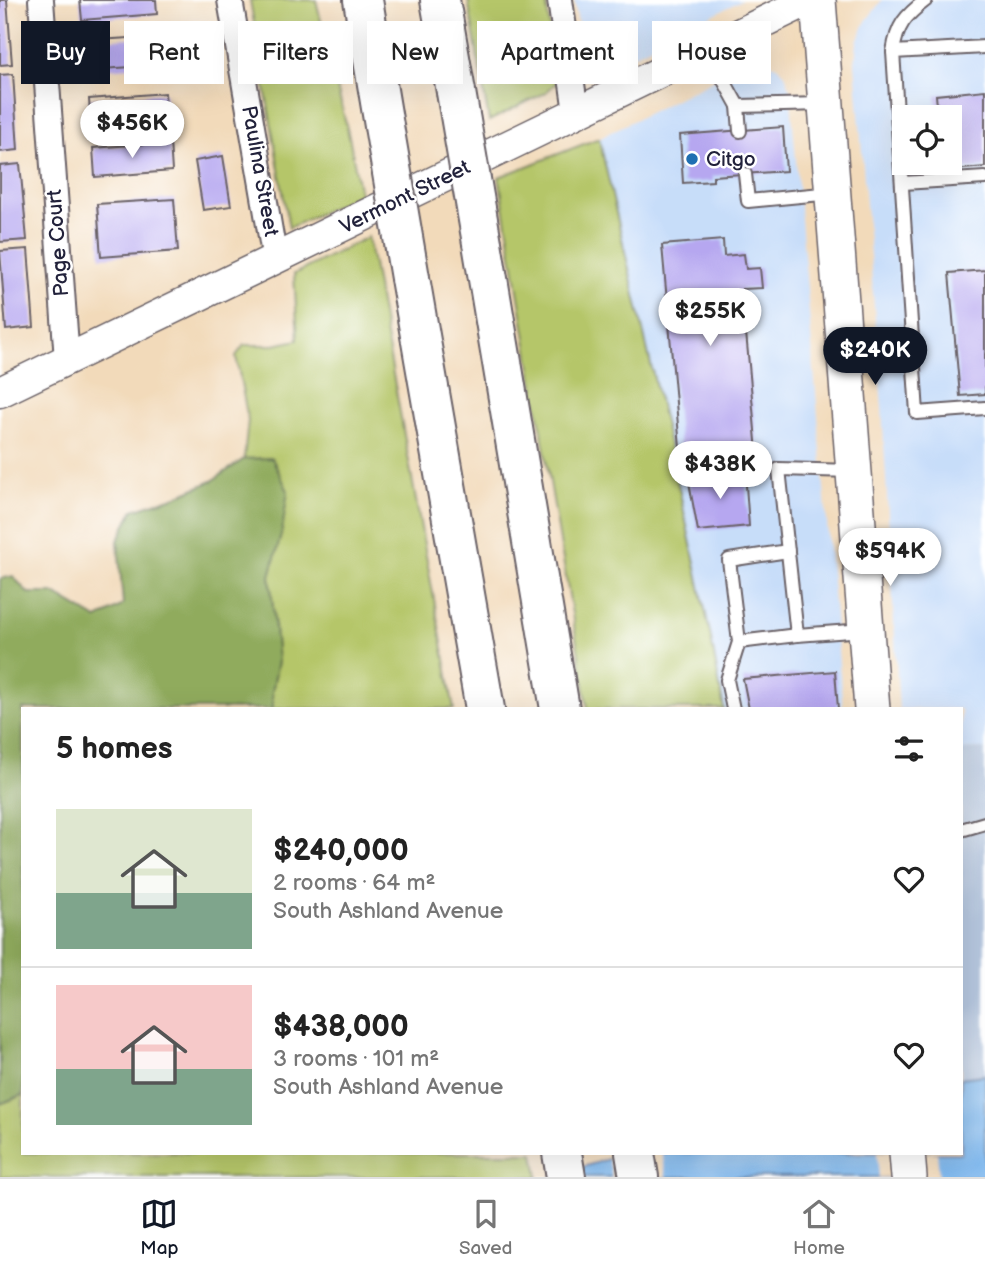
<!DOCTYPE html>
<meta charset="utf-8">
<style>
body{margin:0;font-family:"Balsamiq Sans",sans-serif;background:#f6f6f6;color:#222;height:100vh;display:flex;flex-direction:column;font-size:26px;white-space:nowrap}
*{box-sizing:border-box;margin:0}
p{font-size:23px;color:#767676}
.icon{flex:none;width:38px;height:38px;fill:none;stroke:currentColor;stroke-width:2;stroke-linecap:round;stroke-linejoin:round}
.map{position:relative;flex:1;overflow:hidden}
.drawer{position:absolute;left:21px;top:707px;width:942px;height:448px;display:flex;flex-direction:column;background:#fff;border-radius:0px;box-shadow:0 7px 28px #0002}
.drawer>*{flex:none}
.top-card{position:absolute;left:21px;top:21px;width:943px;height:63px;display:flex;gap:14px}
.controls{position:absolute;left:892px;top:105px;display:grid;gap:14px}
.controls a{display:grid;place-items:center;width:70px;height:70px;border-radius:0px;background:#fff;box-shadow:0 7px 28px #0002;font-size:35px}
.price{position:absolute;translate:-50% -60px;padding:0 16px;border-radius:24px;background:#fff;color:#222;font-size:23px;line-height:46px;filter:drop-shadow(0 2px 4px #0008)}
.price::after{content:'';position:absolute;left:50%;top:42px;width:21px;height:16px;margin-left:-10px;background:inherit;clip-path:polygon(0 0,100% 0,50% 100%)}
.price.on{background:#111827;color:#fff}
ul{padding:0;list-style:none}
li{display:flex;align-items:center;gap:21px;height:175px;padding:0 35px}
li+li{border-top:2px solid #e0e0e0}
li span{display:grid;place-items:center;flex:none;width:196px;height:140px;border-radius:0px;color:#555}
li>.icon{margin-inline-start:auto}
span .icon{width:84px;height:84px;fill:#fffc;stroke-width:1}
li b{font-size:30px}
h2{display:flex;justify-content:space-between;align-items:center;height:84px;padding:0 35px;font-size:30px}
.pill{padding:0 24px;border-radius:0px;background:#fff;box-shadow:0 7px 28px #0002;font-size:24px;line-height:63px}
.pill.on{background:#111827;color:#fff}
.menu{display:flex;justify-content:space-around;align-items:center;height:98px;border-top:2px solid #e0e0e0;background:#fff;font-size:19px;color:#767676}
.menu a{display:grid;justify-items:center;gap:4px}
.menu .on{color:#111827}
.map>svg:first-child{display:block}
.built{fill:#c7ddf9;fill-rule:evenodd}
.industrial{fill:#b5c6de}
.green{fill:#b5c669;stroke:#6c7452;stroke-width:2}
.forest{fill:#90ab5d;stroke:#59664c;stroke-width:2}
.water{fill:#7bb6ed;stroke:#4e6c94;stroke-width:2}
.pier{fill:#f2daba}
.building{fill:#b6a7f0}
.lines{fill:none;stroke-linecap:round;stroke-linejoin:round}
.service-casing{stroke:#6b6267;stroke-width:16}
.minor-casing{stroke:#6b6267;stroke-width:28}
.tertiary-casing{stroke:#6b6267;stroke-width:33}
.secondary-casing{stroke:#6b6267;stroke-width:38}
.motorway-casing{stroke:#6b6267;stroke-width:42}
.service{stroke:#fff;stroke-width:12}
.minor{stroke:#fff;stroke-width:24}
.tertiary{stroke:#fff;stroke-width:30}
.secondary{stroke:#fff;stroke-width:35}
.motorway{stroke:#fff;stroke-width:38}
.motorway-bridge-casing{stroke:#6b6267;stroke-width:42;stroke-linecap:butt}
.motorway-bridge{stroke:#fff;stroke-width:38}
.poi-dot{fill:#1f6fb2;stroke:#fff;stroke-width:2.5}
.labels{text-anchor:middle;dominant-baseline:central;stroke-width:5;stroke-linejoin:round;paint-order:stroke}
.poi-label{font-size:21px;fill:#22223b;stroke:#fff;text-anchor:start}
.street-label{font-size:21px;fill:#22223b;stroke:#fff}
</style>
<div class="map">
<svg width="985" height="1177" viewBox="0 0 985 1177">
<rect width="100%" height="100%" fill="#fff"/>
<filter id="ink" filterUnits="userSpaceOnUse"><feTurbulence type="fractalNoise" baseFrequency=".0143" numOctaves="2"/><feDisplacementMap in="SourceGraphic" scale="14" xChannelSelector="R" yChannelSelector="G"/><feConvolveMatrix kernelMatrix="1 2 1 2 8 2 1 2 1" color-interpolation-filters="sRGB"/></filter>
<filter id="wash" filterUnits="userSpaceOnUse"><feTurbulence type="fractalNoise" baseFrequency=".00686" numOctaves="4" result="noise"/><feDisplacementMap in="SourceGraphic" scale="28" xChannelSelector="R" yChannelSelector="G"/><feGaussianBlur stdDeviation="1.57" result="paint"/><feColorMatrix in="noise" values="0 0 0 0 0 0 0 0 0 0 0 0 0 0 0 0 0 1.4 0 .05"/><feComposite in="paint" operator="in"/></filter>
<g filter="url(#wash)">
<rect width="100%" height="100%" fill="#f2daba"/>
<!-- built -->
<g class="built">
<polygon points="574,0 742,0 612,66 600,64 588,57 583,48"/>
<path d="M882,0H985V749L961,750V709H899L882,408L855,63L857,42L866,21ZM905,117H950V163H905Z"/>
<polygon points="766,62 777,66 785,74 790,90 843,709 724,709 710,633 599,138 737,68"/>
</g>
<!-- industrial -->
<polygon class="industrial" points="985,749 985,1075 961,1078 961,750"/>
<!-- green -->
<g class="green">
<polygon points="250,0 316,0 350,141 360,194 289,228"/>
<polygon points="468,0 546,0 557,82 545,93 489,121"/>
<polygon points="599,138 675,470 710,633 724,709 588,709 499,177"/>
<polygon points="368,237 454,709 273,709 272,692 278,661 270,576 282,531 272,458 244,459 248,420 236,356 244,345 274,345 298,340 294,274"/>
<polygon points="23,1095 23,1153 534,1153 538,1177 0,1177 0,1104"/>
</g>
<!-- forest -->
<polygon class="forest" points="272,458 288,491 282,531 270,576 278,661 272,692 273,709 23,709 23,1095 0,1104 0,579 13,576 28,593 53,593 97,619 123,605 118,541 133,510 177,496 212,481 244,459"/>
<!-- water -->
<polygon class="water" points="985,1075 985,1177 551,1177 627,1153 961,1153 961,1078"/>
<!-- pier -->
<g class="pier">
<polygon points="615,1153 662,1153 666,1177 612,1177 608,1155"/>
<polygon points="877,1153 937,1153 939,1177 879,1177"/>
</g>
<g id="blocks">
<!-- building -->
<g class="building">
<polygon points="0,0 7,0 12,64 0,65"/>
<polygon points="80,0 156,0 157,14 82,20"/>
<polygon points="160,36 163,65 86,70 83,41"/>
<polygon points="13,74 18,150 0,152 0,75"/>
<polygon points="985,90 985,167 942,171 942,163 950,163 950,117 938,117 936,95"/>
<polygon points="165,93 167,121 91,127 89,99"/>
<polygon points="783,127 786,171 713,176 713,181 683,183 680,135"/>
<polygon points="170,142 172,171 95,177 93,148"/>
<polygon points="223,156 231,206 203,210 195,161"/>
<polygon points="20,164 27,240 0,242 0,166"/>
<polygon points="174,199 178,251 101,257 97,204"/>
<polygon points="723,240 724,256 744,254 746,269 760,268 762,288 742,289 757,452 681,459 662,245"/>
<polygon points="28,249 34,327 6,330 0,251"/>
<polygon points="985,270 985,394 960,396 949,273"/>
<polygon points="745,472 749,526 698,531 688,477"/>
<polygon points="835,671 838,709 749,709 743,679"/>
</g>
</g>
</g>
<g filter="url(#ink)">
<use href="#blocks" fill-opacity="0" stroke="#6b6267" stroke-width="2"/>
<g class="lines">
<defs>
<g id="service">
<polyline points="985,47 893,52 917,413 985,408"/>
<polyline points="707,50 738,106 823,104"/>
<path d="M893,52C897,25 905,16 926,0"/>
<polyline points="738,106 740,131"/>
<polyline points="745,174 748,201 832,193"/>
<polyline points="903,183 985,178"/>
<polyline points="797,635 779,469 853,471"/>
<polyline points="739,642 797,635 864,630"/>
<polyline points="733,709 727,680 739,642 729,560 788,551"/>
<polyline points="961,830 985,823"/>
</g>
<g id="minor">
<polyline points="41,0 67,360"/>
<polyline points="230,0 275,260"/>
<polyline points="560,0 576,112"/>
</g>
<polyline id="tertiary" points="0,392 809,0"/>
<g id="secondary">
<polyline points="818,0 872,709"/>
<polyline points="907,1153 909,1177"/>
</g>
<g id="motorway">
<polyline points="363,0 384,126"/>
<polyline points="440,0 456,92"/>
<polyline points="482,243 560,709"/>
<polyline points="410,278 485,709"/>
<polyline points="562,1153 566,1177"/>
<polyline points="635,1153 639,1177"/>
</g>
</defs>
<!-- service casing -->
<use href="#service" class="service-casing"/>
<!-- minor casing -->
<use href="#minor" class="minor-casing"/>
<!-- tertiary casing -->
<use href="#tertiary" class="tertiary-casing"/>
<!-- secondary casing -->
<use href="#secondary" class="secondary-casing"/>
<!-- motorway casing -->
<use href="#motorway" class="motorway-casing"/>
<!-- service -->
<use href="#service" class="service"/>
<!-- minor -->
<use href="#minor" class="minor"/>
<!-- tertiary -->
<use href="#tertiary" class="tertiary"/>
<!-- secondary -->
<use href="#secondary" class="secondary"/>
<!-- motorway -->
<use href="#motorway" class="motorway"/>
<defs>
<g id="motorway-bridge">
<polyline points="456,92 482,243"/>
<polyline points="384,126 410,278"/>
</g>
</defs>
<!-- motorway-bridge casing -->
<use href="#motorway-bridge" class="motorway-bridge-casing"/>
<!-- motorway-bridge -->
<use href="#motorway-bridge" class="motorway-bridge"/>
</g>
</g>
<!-- markers -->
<circle class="poi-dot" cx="692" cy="159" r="7"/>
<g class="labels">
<!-- poi labels -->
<g class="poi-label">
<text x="706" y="159">Citgo</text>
</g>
<!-- street labels -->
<g class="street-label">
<text transform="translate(260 171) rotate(80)">Paulina Street</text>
<text transform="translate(405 197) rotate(-26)">Vermont Street</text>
<text transform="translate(58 243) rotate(-94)">Page Court</text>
</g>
</g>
</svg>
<div class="controls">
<a><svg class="icon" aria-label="locate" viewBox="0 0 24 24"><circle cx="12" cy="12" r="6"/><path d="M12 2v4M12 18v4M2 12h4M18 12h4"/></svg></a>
</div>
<b class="price" style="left:132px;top:160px">$456K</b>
<b class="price" style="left:710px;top:348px">$255K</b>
<b class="price on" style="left:875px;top:387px">$240K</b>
<b class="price" style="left:720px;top:501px">$438K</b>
<b class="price" style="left:890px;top:588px">$594K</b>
<div class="top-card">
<a class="pill on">Buy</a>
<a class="pill">Rent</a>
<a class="pill">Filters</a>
<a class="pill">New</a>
<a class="pill">Apartment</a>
<a class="pill">House</a>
</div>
<section class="drawer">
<h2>5 homes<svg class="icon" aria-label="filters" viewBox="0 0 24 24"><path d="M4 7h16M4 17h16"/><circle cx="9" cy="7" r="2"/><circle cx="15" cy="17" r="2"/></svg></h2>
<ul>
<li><span style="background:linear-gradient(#dfe7d0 60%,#7fa58c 0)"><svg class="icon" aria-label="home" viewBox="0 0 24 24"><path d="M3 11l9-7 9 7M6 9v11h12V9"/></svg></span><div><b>$240,000</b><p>2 rooms · 64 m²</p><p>South Ashland Avenue</p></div><svg class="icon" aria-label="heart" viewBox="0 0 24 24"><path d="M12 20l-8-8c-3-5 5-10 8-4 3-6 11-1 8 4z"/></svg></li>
<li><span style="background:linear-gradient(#f6c9c9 60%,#7fa58c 0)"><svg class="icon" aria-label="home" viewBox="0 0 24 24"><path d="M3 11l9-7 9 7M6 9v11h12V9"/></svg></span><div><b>$438,000</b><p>3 rooms · 101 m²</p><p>South Ashland Avenue</p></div><svg class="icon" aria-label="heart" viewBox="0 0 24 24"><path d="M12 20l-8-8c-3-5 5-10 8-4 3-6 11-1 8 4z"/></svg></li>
</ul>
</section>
</div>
<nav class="menu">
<a class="on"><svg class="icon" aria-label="map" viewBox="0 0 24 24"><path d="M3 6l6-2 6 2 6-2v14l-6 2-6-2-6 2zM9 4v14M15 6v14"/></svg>Map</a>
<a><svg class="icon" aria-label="saved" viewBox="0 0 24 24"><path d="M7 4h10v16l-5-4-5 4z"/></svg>Saved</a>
<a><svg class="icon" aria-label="home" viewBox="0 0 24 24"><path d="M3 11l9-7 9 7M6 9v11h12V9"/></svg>Home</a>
</nav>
